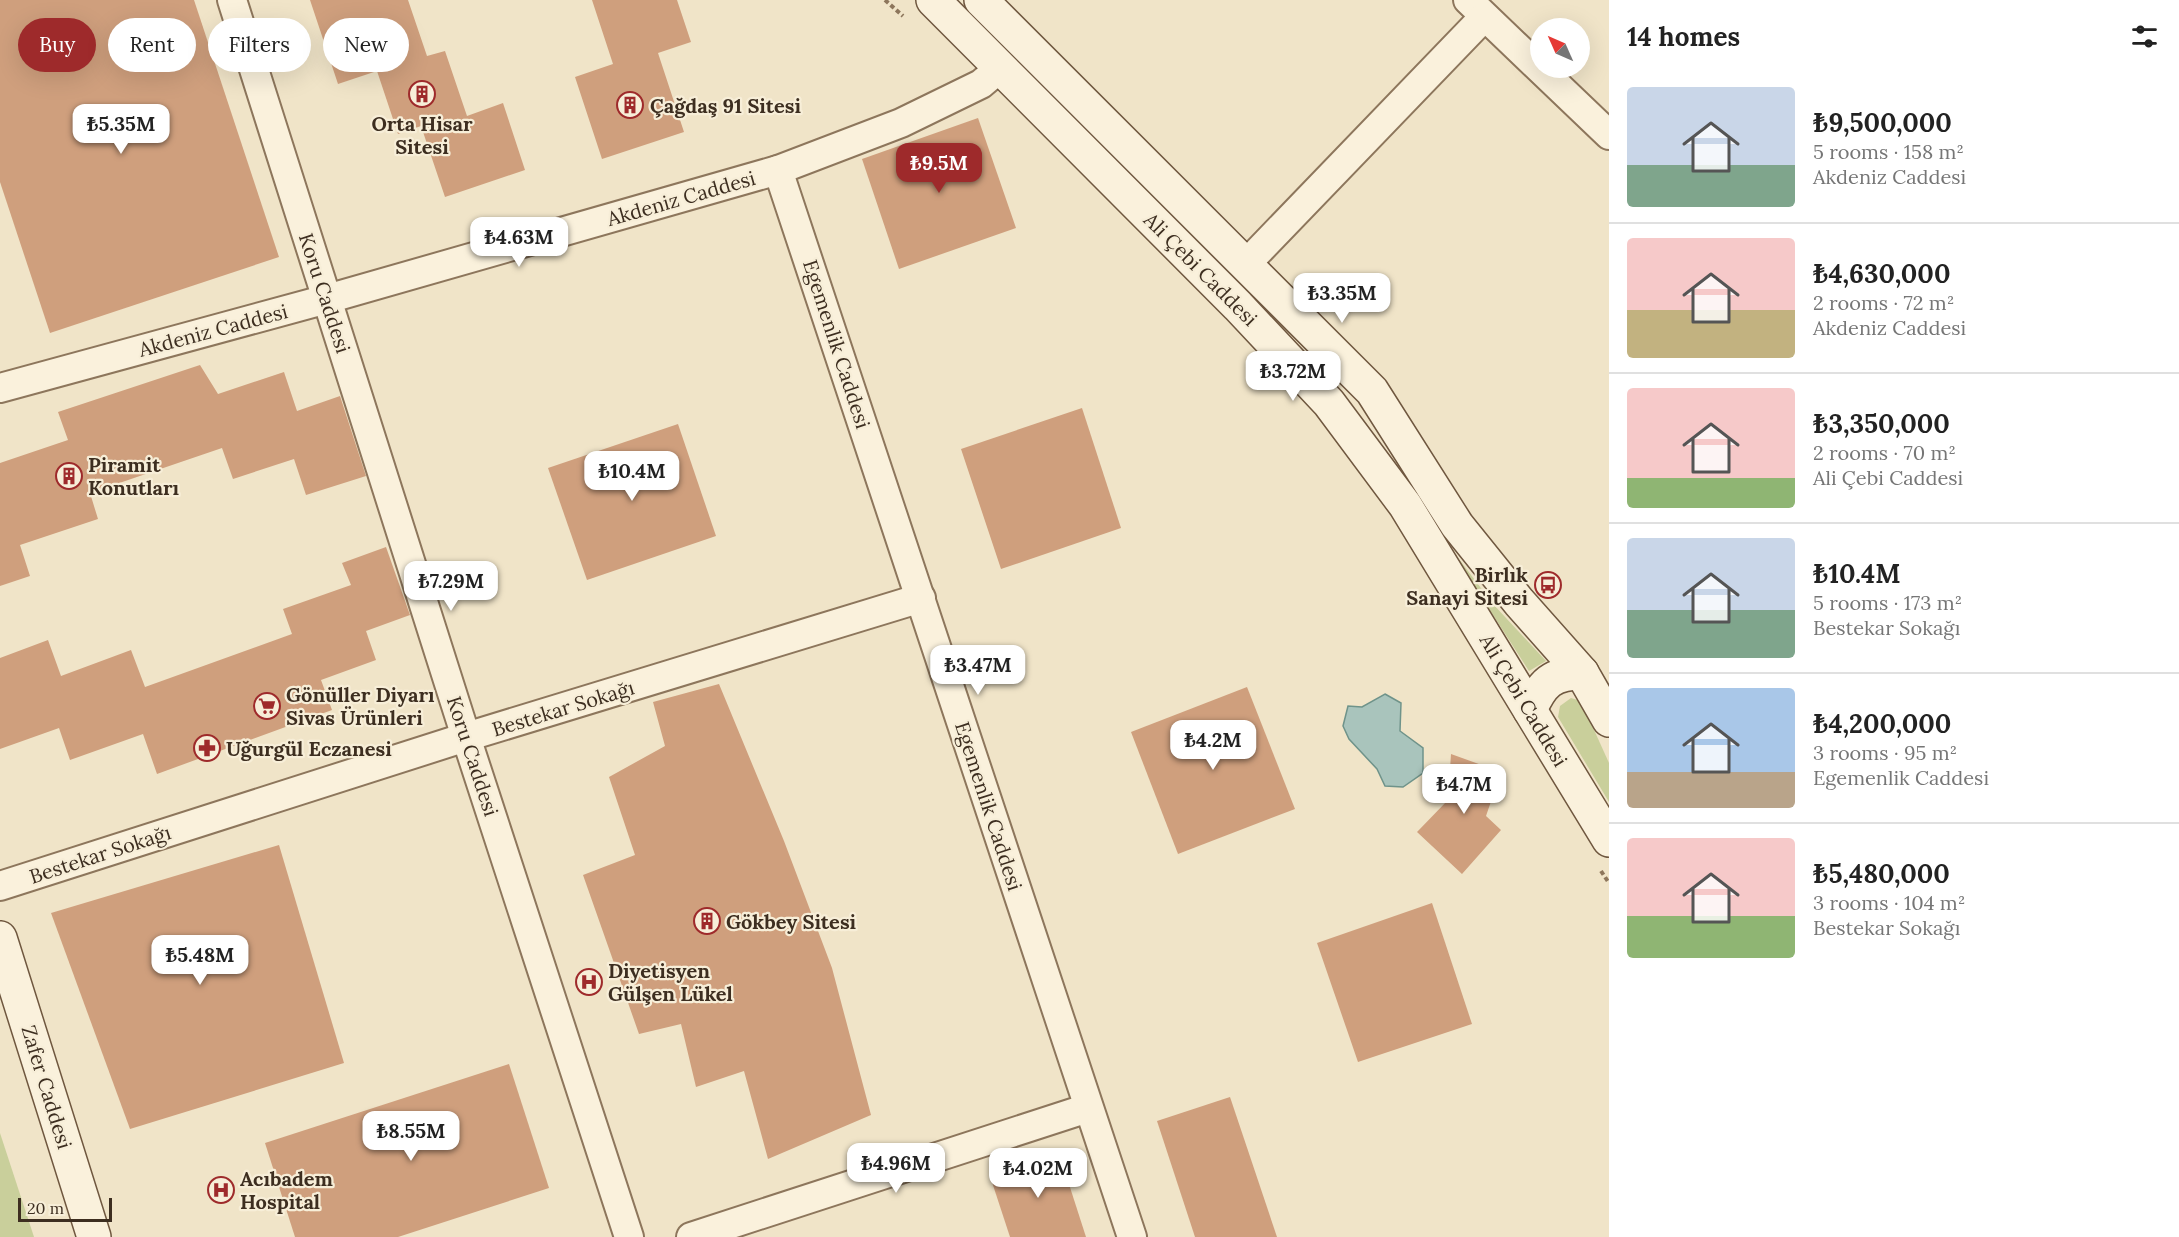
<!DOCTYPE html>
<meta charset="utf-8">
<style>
body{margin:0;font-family:Lora,serif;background:#f6f6f6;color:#222;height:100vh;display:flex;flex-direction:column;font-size:22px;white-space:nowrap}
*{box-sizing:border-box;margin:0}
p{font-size:20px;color:#767676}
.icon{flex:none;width:33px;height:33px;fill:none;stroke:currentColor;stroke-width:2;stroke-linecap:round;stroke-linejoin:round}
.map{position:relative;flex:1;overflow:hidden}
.drawer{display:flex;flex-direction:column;background:#fff;width:570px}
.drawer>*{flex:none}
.banner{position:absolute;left:18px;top:18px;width:570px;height:54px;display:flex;gap:12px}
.needle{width:39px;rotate:315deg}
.buttons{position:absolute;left:1530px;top:18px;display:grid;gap:12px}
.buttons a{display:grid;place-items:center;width:60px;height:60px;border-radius:50%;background:#fff;box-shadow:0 6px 24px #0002;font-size:30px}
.scale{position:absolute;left:18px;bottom:15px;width:94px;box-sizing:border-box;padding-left:6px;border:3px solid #3d2e20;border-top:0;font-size:16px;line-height:21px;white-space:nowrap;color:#3d2e20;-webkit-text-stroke:4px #f7eed8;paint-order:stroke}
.price{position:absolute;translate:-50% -51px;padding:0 14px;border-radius:12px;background:#fff;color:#222;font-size:20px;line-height:39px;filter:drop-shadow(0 2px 3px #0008)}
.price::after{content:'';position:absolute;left:50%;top:36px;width:18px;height:14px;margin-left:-9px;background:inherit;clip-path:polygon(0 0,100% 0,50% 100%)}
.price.on{background:#9e2a2b;color:#fff}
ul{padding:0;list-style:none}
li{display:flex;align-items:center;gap:18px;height:150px;padding:0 18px}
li+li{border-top:2px solid #e0e0e0}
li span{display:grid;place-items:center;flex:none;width:168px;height:120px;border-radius:6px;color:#555}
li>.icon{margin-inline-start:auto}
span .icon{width:72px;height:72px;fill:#fffc;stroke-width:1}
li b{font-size:26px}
h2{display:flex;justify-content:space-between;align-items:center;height:72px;padding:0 18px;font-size:26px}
.tag{padding:0 21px;border-radius:27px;background:#fff;box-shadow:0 6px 24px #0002;font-size:21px;line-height:54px}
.tag.on{background:#9e2a2b;color:#fff}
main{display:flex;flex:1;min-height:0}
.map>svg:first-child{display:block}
.green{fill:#c9cf9b}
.water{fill:#a9c4bc;stroke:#6f938a;stroke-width:1.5}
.building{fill:#cf9f7d}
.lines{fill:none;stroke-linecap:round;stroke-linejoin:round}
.street-casing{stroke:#8d765c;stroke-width:32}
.secondary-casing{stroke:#6f573f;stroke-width:36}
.path{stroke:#8d765c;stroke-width:4;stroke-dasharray:4.5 3;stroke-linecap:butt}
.street{stroke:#faf1dc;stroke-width:28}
.secondary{stroke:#faf1dc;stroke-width:33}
.labels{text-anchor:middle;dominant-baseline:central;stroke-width:4.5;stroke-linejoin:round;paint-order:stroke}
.poi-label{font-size:20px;font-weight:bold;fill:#3d2e20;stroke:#f7eed8;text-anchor:start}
.street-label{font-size:20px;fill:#3d2e20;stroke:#f7eed8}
</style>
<main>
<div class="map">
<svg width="1609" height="1237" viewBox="0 0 1609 1237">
<rect width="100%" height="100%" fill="#f0e4c8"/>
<!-- green -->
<g class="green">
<polygon points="1446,542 1493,604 1546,661 1529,671"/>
<polygon points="1571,698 1581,701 1609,763 1609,802 1558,717 1560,706"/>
<polygon points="0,1133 34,1237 0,1237"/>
</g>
<!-- water -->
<polygon class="water" points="1385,694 1401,703 1400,731 1423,748 1423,773 1403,787 1385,786 1377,769 1349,739 1343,726 1348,706 1362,707"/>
<!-- building -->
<g class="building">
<polygon points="0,0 194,0 279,257 50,333 0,182"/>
<polygon points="310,0 408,0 427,56 445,51 467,116 503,103 525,170 445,197 421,126 398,134 377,71 338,84"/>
<polygon points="592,0 677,0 691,42 658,53 684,132 602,159 575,77 613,64"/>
<polygon points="978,118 1016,228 899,269 862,159"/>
<polygon points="200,365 218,394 284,372 297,411 340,396 366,476 306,495 294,459 233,479 222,448 90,493 98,519 20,545 30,576 0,586 0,463 68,440 58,412"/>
<polygon points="1082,408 1121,528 1001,569 961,449"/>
<polygon points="678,424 716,536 587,580 548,468"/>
<polygon points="386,547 410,615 366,631 376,660 321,680 332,710 157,774 143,734 70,760 59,728 0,749 0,658 48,640 61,676 131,650 145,687 292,634 283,609 351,585 342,563"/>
<polygon points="719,684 784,841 832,968 871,1115 768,1159 744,1071 696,1087 681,1024 639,1034 583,875 635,855 609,777 665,746 653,702"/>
<polygon points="1247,687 1295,809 1178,854 1131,732"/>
<polygon points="1451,754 1501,772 1486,816 1501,830 1462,874 1417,832 1448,800"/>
<polygon points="279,845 344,1063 130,1129 51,913"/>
<polygon points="1432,903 1472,1024 1358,1062 1317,943"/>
<polygon points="509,1064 549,1188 398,1237 295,1237 265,1143"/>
<polygon points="1230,1097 1277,1237 1195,1237 1157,1121"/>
<polygon points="1058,1150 1086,1237 1010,1237 989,1173"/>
</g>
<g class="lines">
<defs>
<g id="street">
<polyline points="232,0 466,737 629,1237"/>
<polyline points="1468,0 1609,135"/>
<polyline points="778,170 1132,1237"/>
<polyline points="1247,263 1484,17"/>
<polyline points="0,388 327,299 778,170 901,123 981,84 1000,68"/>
<polyline points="0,886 466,737 921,598"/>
<polyline points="691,1237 1088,1108"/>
</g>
<g id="secondary">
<polyline points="933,0 1238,306 1329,403 1405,505 1609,840"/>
<polyline points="981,0 1372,391 1457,525 1519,602 1582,673 1609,720"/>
<path d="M1530,710C1542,683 1552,673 1582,673"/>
<polyline points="0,938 94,1237"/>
</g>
</defs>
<!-- street casing -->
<use href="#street" class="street-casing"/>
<!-- secondary casing -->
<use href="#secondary" class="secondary-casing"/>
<!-- path -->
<g class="path">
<polyline points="885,0 903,16"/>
<polyline points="1601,871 1609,883"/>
</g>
<!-- street -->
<use href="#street" class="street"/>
<!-- secondary -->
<use href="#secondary" class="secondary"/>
</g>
<!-- icons -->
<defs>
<symbol id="building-ring" viewBox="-11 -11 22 22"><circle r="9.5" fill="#f7eed8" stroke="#9e2a2b" stroke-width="1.5"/><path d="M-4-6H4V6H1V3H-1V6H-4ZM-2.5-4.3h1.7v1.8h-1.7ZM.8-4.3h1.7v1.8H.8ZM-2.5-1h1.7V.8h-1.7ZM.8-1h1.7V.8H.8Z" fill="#9e2a2b"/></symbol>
<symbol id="bus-ring" viewBox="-11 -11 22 22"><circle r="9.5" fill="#f7eed8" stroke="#9e2a2b" stroke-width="1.5"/><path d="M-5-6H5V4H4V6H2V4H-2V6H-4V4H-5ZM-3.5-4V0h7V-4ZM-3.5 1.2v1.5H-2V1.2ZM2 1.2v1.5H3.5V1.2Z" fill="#9e2a2b"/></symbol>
<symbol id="supermarket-ring" viewBox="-11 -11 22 22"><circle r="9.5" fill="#f7eed8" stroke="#9e2a2b" stroke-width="1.5"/><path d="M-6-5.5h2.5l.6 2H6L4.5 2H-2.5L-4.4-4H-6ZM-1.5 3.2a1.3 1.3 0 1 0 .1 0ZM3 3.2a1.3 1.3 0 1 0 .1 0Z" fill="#9e2a2b"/></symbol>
<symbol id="pharmacy-ring" viewBox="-11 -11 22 22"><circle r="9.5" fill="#f7eed8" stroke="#9e2a2b" stroke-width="1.5"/><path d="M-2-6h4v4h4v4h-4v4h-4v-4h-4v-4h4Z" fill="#9e2a2b"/></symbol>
<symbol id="hospital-ring" viewBox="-11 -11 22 22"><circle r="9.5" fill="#f7eed8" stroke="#9e2a2b" stroke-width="1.5"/><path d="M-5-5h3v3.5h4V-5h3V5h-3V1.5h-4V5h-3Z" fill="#9e2a2b"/></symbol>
</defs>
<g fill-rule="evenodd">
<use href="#building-ring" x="407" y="79" width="30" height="30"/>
<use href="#building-ring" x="615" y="90" width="30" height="30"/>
<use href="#building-ring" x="54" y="461" width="30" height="30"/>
<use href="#bus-ring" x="1533" y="570" width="30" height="30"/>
<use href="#supermarket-ring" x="252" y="691" width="30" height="30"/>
<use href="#pharmacy-ring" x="192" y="733" width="30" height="30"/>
<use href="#building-ring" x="692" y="906" width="30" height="30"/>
<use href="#hospital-ring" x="574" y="967" width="30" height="30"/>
<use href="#hospital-ring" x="206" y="1175" width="30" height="30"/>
</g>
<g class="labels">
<!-- poi labels -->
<g class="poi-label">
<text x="650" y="105">Çağdaş 91 Sitesi</text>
<text x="422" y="123" text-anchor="middle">Orta Hisar<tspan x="422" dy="23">Sitesi</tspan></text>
<text x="88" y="464">Piramit<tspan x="88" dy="23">Konutları</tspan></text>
<text x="1528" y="574" text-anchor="end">Birlık<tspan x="1528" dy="23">Sanayi Sitesi</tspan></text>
<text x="286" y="694">Gönüller Diyarı<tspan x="286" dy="23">Sivas Ürünleri</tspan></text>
<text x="226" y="748">Uğurgül Eczanesi</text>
<text x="726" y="921">Gökbey Sitesi</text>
<text x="608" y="970">Diyetisyen<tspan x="608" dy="23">Gülşen Lükel</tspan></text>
<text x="240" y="1178">Acıbadem<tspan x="240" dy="23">Hospital</tspan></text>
</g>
<!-- street labels -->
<g class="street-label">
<text transform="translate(681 198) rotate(-16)">Akdeniz Caddesi</text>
<text transform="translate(1201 269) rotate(45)">Ali Çebi Caddesi</text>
<text transform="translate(325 293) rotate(72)">Koru Caddesi</text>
<text transform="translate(213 330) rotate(-15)">Akdeniz Caddesi</text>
<text transform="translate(837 344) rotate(72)">Egemenlik Caddesi</text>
<text transform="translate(1524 700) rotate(59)">Ali Çebi Caddesi</text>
<text transform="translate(563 708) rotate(-17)">Bestekar Sokağı</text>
<text transform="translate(473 756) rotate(72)">Koru Caddesi</text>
<text transform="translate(989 806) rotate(72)">Egemenlik Caddesi</text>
<text transform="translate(100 854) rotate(-18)">Bestekar Sokağı</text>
<text transform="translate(47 1087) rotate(73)">Zafer Caddesi</text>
</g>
</g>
</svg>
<div class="buttons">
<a><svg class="needle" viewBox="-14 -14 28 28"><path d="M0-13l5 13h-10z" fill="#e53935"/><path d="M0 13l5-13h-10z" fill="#767676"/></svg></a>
</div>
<div class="scale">20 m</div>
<b class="price" style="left:121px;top:155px">₺5.35M</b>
<b class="price on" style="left:939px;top:194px">₺9.5M</b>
<b class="price" style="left:519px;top:268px">₺4.63M</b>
<b class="price" style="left:1342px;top:324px">₺3.35M</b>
<b class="price" style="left:1293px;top:402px">₺3.72M</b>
<b class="price" style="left:632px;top:502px">₺10.4M</b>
<b class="price" style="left:451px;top:612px">₺7.29M</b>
<b class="price" style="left:978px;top:696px">₺3.47M</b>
<b class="price" style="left:1213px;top:771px">₺4.2M</b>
<b class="price" style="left:1464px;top:815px">₺4.7M</b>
<b class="price" style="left:200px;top:986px">₺5.48M</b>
<b class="price" style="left:411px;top:1162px">₺8.55M</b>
<b class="price" style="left:896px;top:1194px">₺4.96M</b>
<b class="price" style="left:1038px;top:1199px">₺4.02M</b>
<div class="banner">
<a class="tag on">Buy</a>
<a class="tag">Rent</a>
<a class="tag">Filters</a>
<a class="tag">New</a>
</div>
</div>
<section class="drawer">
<h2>14 homes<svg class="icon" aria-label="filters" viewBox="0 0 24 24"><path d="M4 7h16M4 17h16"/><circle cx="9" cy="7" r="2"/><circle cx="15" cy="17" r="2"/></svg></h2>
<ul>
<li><span style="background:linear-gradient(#c9d6e8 65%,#7fa58c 0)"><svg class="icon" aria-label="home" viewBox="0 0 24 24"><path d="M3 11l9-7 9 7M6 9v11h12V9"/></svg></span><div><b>₺9,500,000</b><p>5 rooms · 158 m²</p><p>Akdeniz Caddesi</p></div></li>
<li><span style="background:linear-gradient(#f6c9c9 60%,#c2b280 0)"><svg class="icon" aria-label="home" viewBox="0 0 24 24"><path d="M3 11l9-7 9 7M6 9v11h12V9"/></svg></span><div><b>₺4,630,000</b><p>2 rooms · 72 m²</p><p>Akdeniz Caddesi</p></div></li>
<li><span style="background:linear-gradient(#f6c9c9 75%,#8fb573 0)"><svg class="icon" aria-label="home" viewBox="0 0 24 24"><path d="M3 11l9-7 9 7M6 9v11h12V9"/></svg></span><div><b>₺3,350,000</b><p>2 rooms · 70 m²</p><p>Ali Çebi Caddesi</p></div></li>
<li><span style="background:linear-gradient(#c9d6e8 60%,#7fa58c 0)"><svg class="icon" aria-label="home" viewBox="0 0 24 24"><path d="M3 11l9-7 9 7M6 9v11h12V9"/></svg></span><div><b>₺10.4M</b><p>5 rooms · 173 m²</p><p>Bestekar Sokağı</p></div></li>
<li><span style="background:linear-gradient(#a9c7e8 70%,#b9a48a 0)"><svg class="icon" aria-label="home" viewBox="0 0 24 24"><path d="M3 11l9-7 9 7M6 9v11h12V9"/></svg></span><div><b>₺4,200,000</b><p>3 rooms · 95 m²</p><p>Egemenlik Caddesi</p></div></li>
<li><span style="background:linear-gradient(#f6c9c9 65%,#8fb573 0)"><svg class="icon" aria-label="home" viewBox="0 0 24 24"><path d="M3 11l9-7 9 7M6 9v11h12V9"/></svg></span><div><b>₺5,480,000</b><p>3 rooms · 104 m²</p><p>Bestekar Sokağı</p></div></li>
</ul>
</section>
</main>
